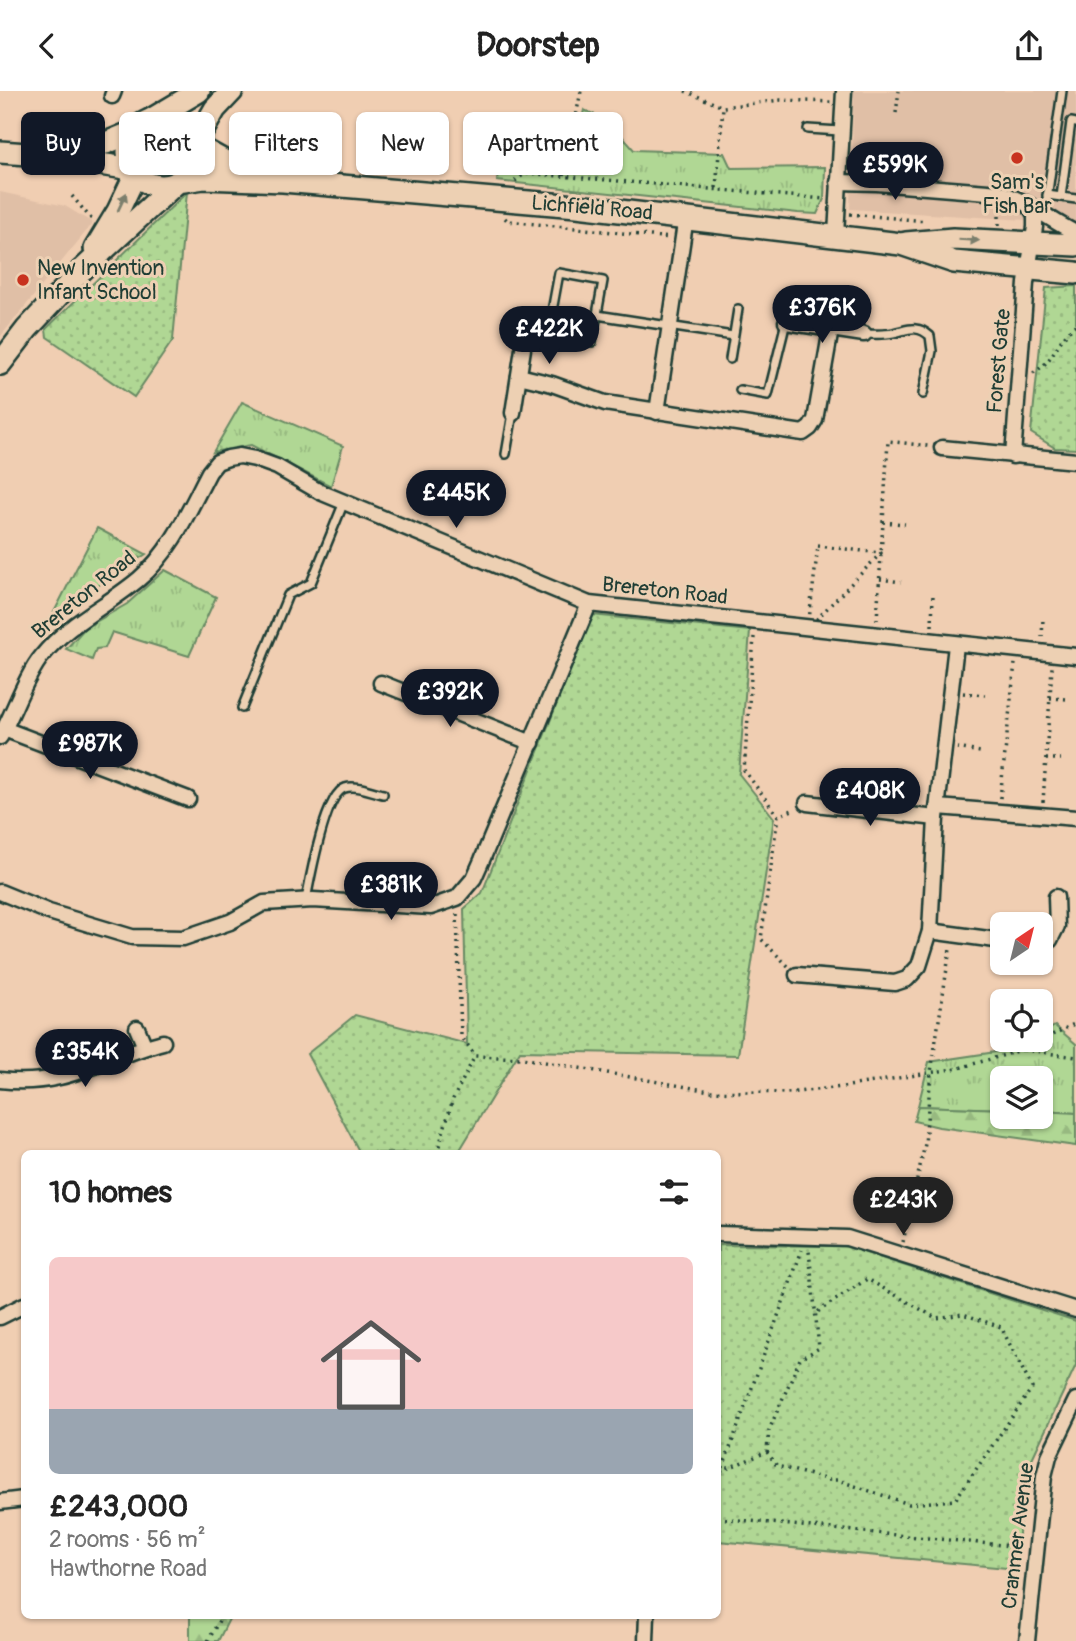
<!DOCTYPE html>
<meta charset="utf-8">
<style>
body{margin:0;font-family:Pangolin,sans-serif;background:#f2f2f2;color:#222;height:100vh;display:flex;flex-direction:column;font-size:26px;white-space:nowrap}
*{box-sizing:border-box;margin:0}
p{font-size:23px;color:#767676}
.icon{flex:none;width:38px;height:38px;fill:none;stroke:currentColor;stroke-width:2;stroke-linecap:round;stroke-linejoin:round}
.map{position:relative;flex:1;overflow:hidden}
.details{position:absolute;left:21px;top:1059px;width:700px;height:469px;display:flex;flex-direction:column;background:#fff;border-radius:10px;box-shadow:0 2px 5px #0004}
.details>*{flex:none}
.top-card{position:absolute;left:21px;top:21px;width:700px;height:63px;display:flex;gap:14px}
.needle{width:46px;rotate:35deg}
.fabs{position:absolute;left:990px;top:821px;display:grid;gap:14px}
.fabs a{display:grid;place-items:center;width:63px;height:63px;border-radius:10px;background:#fff;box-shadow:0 2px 5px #0004;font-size:35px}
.price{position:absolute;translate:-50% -60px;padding:0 16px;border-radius:24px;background:#111827;color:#fff;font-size:23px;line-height:46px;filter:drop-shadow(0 2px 4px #0008)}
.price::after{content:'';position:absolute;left:50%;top:42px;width:21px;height:16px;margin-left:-10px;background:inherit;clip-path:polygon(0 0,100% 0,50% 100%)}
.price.selected{background:#222;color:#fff}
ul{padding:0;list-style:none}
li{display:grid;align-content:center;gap:14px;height:371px;padding:0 28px}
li+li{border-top:2px solid #e0e0e0}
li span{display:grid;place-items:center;height:217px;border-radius:10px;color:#555}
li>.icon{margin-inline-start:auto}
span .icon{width:126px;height:126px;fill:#fffc;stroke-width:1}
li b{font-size:30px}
h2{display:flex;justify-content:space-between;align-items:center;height:84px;padding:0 28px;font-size:30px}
.chip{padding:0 24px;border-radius:10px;background:#fff;box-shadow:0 2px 5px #0004;font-size:24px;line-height:63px}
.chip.selected{background:#111827;color:#fff}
header{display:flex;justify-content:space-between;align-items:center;height:91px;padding:0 28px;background:#fff;font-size:32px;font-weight:800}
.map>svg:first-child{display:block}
.built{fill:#e0bfa6}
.grass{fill:url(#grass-tufts);stroke:#688a64;stroke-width:2}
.forest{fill:url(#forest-firs);stroke:#688a64;stroke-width:2}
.park{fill:url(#park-dots);stroke:#688a64;stroke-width:2}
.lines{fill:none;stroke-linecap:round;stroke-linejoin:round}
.lane-casing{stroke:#1f3d34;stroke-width:12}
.street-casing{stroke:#1f3d34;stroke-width:19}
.primary-casing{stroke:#1f3d34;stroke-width:26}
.path{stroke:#1f3d34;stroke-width:3.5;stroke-dasharray:2 5;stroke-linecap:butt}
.lane{stroke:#edd0b3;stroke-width:7}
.street{stroke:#edd0b3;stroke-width:14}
.primary{stroke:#edd0b3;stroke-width:21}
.oneway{fill:#7c7f6d}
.poi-dot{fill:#c8321e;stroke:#edd0b3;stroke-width:2.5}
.labels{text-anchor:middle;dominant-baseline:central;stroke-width:6;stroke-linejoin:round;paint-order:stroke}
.poi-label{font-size:21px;fill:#1f3d34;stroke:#edd0b3}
.street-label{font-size:21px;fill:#1f3d34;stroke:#edd0b3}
</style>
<header><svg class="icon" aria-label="back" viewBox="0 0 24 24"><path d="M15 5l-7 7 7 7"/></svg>Doorstep<svg class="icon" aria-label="share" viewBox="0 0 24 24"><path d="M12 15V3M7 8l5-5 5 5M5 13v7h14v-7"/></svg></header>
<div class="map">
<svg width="1076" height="1550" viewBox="0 0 1076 1550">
<defs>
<pattern id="grass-tufts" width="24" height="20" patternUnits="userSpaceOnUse" patternTransform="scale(1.75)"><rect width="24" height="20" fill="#b0d794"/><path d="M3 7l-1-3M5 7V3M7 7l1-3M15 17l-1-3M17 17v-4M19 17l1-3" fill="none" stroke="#97b980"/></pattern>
<pattern id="forest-firs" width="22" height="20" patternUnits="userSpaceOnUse" patternTransform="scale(1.75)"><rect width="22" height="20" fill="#b0d794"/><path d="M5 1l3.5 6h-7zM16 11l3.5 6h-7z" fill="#97b980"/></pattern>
<pattern id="park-dots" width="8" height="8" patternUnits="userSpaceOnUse" patternTransform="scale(1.75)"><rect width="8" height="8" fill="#b0d794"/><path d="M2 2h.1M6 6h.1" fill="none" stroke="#97b980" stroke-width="1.8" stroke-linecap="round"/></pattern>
</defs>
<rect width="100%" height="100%" fill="#f0ceb2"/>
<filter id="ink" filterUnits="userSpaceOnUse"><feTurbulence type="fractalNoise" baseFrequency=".0143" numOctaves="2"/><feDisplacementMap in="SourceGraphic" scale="14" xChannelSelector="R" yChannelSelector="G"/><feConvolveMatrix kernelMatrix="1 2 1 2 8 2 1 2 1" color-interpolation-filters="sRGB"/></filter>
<g filter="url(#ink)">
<!-- built -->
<g class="built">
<polygon points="854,0 1076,0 1076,132 850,118"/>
<polygon points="0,101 65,115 93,132 0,246"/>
</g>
<!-- grass -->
<g class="grass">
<polygon points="584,19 609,30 634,59 724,62 731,77 825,76 824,108 817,123 798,122 497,90 502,50 575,58"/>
<polygon points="242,311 343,355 331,395 251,354 213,361"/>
<polygon points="97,437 146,463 108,487 48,533"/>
<polygon points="165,479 216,506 189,565 112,541 105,557 96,558 92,569 66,558 85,537 127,513"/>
<polygon points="1055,935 1076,953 1076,1022 1041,1020 1041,987 1003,987 1003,1018 918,1015 929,971 1009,959 1030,949 1041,948 1041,943"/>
</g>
<!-- forest -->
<g class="forest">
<polygon points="918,1015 1003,1018 1003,1026 1041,1026 1041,1020 1076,1022 1076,1055 939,1036 914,1030"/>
<polygon points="190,1524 231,1524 218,1550 190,1550"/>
</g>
<!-- park -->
<g class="park">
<polygon points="187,101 173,249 134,306 47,246 46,238"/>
<polygon points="1076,195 1076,358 1055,357 1031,342 1046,197"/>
<polygon points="592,524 750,540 739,683 774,727 738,964 520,960 458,1062 360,1062 307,963 355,924 467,953 464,818 482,802"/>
<polygon points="718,1154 844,1155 1076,1230 1076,1274 1022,1389 1017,1478 718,1450"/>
</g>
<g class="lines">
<defs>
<g id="lane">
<polyline points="808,38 840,40"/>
<polyline points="1047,104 1076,108"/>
<polyline points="1061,106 1071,31 1076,32"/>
<polyline points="1045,122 1062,0"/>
<polyline points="597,224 733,245"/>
<polyline points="550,231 559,182 603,190 592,251"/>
<path d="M864,243C874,243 884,244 893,242C908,239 917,233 930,245L932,260L923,303"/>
<polyline points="730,268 738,218"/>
<polyline points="740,299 768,304 786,231"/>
<polyline points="506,363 513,322"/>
<polyline points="242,617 288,504 311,492 344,411"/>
<path d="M306,809C310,788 325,703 345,697C356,693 372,701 383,703"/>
</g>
<g id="street">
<polyline points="112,5 114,0"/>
<path d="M838,91L877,92L1000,102C1029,110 1049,129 1076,142"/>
<polyline points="836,144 844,0"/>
<polyline points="786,231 864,243"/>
<polyline points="519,285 552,293 605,312 803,342 810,337 815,329 831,238"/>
<polyline points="657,321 686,126"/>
<polyline points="513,322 523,258"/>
<polyline points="942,357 1076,370"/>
<polyline points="1013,365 1026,192 1035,136 1035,124 1029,114"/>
<polyline points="381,592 532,652"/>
<polyline points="4,638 188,708"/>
<path d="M0,646C13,623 26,584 42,565C68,532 107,515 139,488C172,460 189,419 209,381L217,371L228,367L240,365L255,368L277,376L320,401L589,513L1076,565"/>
<polyline points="807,712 936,727"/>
<polyline points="938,716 1076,727"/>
<polyline points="0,801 49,821 132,846 183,847 230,831 264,812 313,809 431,816 457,807 474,787 482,769 589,513"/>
<polyline points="930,840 1003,850"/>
<polyline points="1041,852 1050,849 1057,835 1056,806"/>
<polyline points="797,884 895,892 907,888 919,875 930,840 936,727 956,554"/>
<polyline points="137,937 145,956"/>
<path d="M0,989C66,997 103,967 163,951"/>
<polyline points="718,1143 847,1147 1076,1219"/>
<polyline points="0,1226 24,1214"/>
<polyline points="0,1411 24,1408"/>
<polyline points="646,1550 647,1524"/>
<polyline points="1027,1550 1044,1385 1049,1365 1076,1309"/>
</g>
<g id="primary">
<circle cx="162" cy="61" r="34"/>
<polyline points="152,28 199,0"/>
<polyline points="195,53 215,18 232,0"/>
<polyline points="195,54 224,70 261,82"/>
<polyline points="0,61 41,64 132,78"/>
<polyline points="60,61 106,52 135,40"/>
<polyline points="177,91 204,87 283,90 577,115 901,153 954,171 1076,182"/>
<polyline points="906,152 953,148 1076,154"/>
<polyline points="95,158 118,120 136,82"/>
<polyline points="0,273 27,238 81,180 175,93"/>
</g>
</defs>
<!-- lane casing -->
<use href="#lane" class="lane-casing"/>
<!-- street casing -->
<use href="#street" class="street-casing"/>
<!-- primary casing -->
<use href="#primary" class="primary-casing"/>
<!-- path -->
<g class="path">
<polyline points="685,0 723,16 781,9 831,11"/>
<polyline points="896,22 899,0"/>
<polyline points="564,85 581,0"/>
<polyline points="515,90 526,82 825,108"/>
<polyline points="716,97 723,16"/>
<polyline points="72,105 93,130"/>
<polyline points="850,123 926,130"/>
<polyline points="505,127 508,130 670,147"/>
<polyline points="999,134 999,117"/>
<path d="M1033,282C1055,270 1055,250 1076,234"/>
<polyline points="883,431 905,433"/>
<polygon points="818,455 881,462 808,537"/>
<polyline points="880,488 901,491"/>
<polyline points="877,529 888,350 928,355"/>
<polyline points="932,535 933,503"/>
<polyline points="754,546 744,679 778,725"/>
<polyline points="1042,546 1043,528"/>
<polyline points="963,602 985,604"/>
<polyline points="1050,607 1067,608"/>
<polyline points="957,657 980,661"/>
<polyline points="1046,668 1061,668"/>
<polyline points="1000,707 1015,572"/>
<polyline points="1043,711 1052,576"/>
<polyline points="457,823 461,945 475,964"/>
<polyline points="788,875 761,848 778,725 795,718"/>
<polyline points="1024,959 1076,966"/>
<polyline points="437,1062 453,1008 475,965 522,967 710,1000 787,1002 843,996 959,977 1022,959 1076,932"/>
<polyline points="903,1151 925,1053 931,981 950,858"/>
<polyline points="767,1361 777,1375 829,1389 837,1389 909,1413 955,1409 1032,1297 1001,1236 963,1223 936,1227 867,1188 816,1222"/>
<polyline points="721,1380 767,1361 769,1339 800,1268 819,1257 809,1160"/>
<polyline points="718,1390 802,1159"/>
<polyline points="718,1427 1022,1456"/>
<polyline points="208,1550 222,1524"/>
</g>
<!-- lane -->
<use href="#lane" class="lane"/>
<!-- street -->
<use href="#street" class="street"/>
<!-- primary -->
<use href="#primary" class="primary"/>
</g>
<!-- one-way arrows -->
<defs><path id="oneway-solid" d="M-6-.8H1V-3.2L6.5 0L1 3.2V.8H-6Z" transform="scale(1.75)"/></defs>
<g class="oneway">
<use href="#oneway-solid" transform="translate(122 111) rotate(-65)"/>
<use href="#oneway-solid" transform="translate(969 149) rotate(4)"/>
</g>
</g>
<!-- markers -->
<g class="poi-dot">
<circle cx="1017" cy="67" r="7"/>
<circle cx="23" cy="189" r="7"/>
</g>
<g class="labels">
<!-- poi labels -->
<g class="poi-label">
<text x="1017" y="91">Sam's<tspan x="1017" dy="24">Fish Bar</tspan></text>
<text x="37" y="177" text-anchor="start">New Invention<tspan x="37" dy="24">Infant School</tspan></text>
</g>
<!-- street labels -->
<g class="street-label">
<text transform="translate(592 117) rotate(5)">Lichfield Road</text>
<text transform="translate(999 270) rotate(-85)">Forest Gate</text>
<text transform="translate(665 500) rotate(6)">Brereton Road</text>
<text transform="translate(84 504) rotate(-39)">Brereton Road</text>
<text transform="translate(1018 1445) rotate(-83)">Cranmer Avenue</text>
</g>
</g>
</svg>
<div class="fabs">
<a><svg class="needle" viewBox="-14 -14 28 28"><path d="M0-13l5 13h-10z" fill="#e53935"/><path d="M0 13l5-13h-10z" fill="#767676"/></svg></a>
<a><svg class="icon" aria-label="locate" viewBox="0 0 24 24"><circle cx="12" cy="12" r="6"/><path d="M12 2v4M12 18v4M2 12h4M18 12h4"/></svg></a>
<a><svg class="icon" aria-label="layers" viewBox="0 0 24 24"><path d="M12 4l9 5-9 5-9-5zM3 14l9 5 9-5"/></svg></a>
</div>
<b class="price" style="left:895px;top:111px">£599K</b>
<b class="price" style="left:822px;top:254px">£376K</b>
<b class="price" style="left:549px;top:275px">£422K</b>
<b class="price" style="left:456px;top:439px">£445K</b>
<b class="price" style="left:450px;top:638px">£392K</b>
<b class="price" style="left:90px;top:690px">£987K</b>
<b class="price" style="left:870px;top:737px">£408K</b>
<b class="price" style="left:391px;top:831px">£381K</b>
<b class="price" style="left:85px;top:998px">£354K</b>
<b class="price selected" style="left:903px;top:1146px">£243K</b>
<div class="top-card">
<a class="chip selected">Buy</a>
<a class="chip">Rent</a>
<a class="chip">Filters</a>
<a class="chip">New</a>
<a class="chip">Apartment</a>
</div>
<section class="details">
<h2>10 homes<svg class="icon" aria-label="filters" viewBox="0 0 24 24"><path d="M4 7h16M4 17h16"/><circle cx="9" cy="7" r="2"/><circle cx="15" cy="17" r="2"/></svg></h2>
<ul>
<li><span style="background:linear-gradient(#f6c9c9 70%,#9aa5b1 0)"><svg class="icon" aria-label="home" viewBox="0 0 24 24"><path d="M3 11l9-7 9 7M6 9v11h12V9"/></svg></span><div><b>£243,000</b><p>2 rooms · 56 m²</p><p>Hawthorne Road</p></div></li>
</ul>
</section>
</div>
